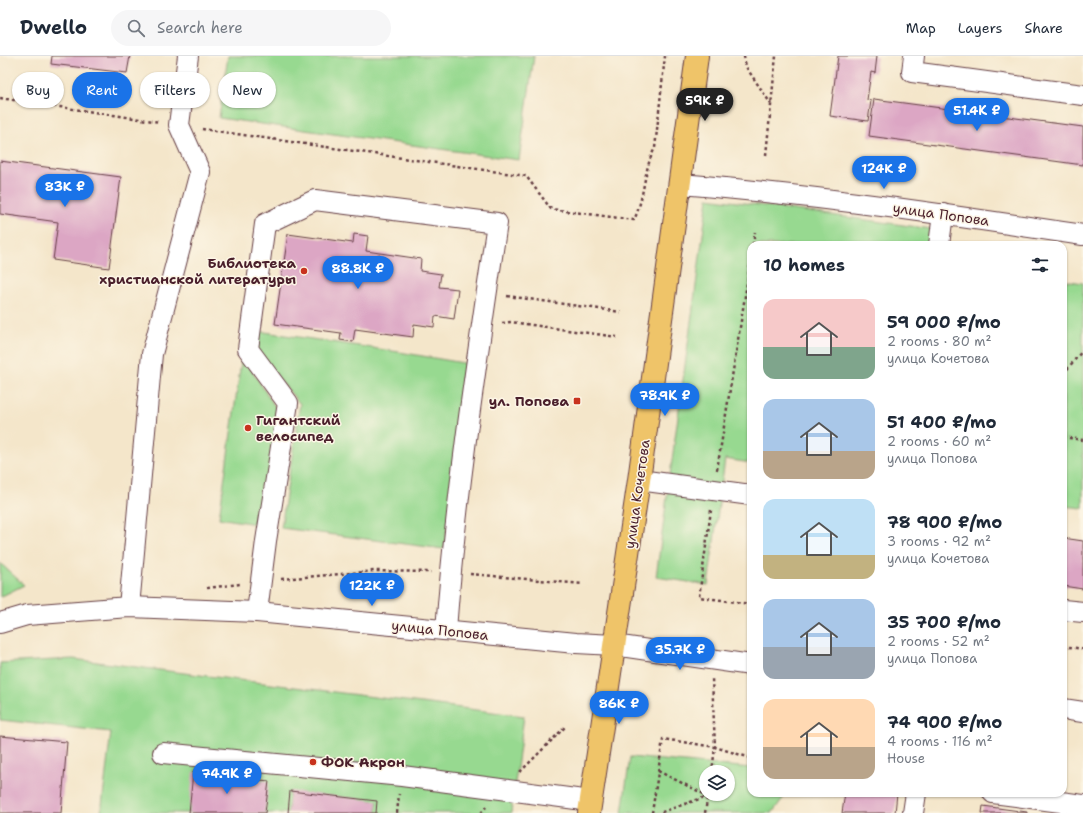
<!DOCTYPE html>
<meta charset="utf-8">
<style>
body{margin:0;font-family:"Shantell Sans",sans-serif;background:#f6f6f7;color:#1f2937;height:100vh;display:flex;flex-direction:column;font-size:15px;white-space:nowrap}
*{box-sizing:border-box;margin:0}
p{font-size:13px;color:#747a83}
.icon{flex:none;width:22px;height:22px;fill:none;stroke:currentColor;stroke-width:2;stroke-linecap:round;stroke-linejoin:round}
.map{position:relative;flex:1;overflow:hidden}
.details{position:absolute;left:747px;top:185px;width:320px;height:556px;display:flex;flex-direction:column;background:#fff;border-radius:12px;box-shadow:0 1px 3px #0004}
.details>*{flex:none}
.top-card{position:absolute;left:12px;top:16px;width:380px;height:36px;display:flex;gap:8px}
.fabs{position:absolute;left:699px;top:709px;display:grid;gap:8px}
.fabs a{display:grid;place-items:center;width:36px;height:36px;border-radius:50%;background:#fff;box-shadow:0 1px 3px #0004;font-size:20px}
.price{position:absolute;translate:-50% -34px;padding:0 9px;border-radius:14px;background:#1a73e8;color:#fff;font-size:13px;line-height:26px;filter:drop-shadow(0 1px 2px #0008)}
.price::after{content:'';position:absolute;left:50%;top:24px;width:12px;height:9px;margin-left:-6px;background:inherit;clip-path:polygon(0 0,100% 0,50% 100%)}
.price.on{background:#222;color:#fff}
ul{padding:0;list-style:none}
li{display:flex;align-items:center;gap:12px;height:100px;padding:0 16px}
li span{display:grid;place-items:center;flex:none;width:112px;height:80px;border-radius:12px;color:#555}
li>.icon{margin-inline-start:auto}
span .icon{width:48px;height:48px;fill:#fffc;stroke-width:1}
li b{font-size:17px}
h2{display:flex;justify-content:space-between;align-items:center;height:48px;padding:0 16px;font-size:17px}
.chip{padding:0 14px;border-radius:18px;background:#fff;box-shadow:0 1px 3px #0004;font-size:14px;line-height:36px}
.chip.on{background:#1a73e8;color:#fff}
header{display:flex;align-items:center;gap:24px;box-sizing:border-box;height:56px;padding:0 20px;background:#fff;border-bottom:1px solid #e0e1e3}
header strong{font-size:19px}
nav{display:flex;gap:22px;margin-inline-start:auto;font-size:14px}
.search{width:280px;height:36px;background:#f6f6f7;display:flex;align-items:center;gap:10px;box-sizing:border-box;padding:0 14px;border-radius:22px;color:#747a83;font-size:15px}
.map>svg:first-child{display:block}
.green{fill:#97d990;stroke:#707c5e;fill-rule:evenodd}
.building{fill:#dca6c4}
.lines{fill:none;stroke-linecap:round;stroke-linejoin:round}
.minor-casing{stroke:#643d43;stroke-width:22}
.major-casing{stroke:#643d43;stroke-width:24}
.path{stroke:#643d43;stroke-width:2.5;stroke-dasharray:3 3;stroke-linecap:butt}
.minor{stroke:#fff;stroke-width:20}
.major{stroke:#efc469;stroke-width:22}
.poi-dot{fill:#c8321e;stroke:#fcf5e5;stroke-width:1.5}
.labels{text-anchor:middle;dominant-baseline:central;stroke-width:3;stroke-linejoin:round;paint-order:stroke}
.street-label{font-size:14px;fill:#4a1f2b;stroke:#fcf5e5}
.poi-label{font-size:14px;font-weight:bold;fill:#4a1f2b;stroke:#fcf5e5;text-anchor:end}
</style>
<header>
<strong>Dwello</strong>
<div class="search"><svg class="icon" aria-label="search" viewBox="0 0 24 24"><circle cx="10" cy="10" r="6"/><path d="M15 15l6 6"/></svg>Search here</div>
<nav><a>Map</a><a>Layers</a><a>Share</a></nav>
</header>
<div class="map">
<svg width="1083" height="757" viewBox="0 0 1083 757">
<rect width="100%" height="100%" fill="#fcf5e5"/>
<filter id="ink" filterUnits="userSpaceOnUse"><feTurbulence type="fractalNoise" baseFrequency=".025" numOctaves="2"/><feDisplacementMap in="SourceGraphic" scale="8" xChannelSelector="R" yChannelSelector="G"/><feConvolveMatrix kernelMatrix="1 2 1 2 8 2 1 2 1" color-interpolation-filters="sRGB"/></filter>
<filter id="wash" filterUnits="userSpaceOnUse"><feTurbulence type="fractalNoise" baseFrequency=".012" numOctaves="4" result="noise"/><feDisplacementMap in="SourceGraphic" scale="16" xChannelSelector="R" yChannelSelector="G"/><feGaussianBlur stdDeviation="0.9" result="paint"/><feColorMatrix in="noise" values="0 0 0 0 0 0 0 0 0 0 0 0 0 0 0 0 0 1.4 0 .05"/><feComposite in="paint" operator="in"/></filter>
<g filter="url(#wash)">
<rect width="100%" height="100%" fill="#f4e6ca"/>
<!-- green -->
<g class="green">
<polygon points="228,0 534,0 519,104 219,62"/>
<polygon points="708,142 939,174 937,189 751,189 751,407 725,403 708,529 656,521"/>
<polygon points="1063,224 1083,227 1083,452 1063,450"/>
<polygon points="258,275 399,296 469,308 444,493 281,472 300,348 256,295"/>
<polygon points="242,299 279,357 262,469 219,462"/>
<polygon points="0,507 24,529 0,541"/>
<polygon points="73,603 524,660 511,757 376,757 377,745 290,736 288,757 101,757 111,676 0,664 0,607"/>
<path d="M630,701L751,712V737H787L772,757H622ZM706,716H728V738H706Z"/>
</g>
<g id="blocks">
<!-- building -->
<g class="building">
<polygon points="52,0 130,0 127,17 51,8"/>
<polygon points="838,0 877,0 875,17 871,16 867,44 871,45 868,65 830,60"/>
<polygon points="874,43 1083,71 1083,109 869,80"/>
<polygon points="0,105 121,121 109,212 53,204 58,166 0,158"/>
<polygon points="288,178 353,187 354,178 368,180 366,195 421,203 420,215 441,218 439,231 458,233 454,263 435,260 434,271 414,268 413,281 355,273 353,286 340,284 341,277 275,268"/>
<polygon points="1063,482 1083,485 1083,533 1063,530"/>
<polygon points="0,680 67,686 61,757 0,757"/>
<polygon points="193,716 269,725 265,757 189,757"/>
<polygon points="290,735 377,745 376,757 288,757"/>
<polygon points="845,737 897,737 895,757 842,757"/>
<polygon points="983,750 1027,756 1027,757 982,757"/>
</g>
</g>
</g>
<g filter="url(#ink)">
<use href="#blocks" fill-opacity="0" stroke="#643d43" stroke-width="1"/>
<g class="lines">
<defs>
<g id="minor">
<polyline points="914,0 912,16 1083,39"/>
<path d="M680,128C815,139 949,159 1083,179"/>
<polyline points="939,189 943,158"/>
<polyline points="639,424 751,439"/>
<polyline points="129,551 152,298 200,116 179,69 188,0"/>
<polyline points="1063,554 1083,556"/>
<path d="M257,556L266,485L288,347L248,293L265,168L315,144L497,167C477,302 456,438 446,574"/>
<polyline points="0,567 27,559 129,551 257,556 576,587 614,589 751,609"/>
<polyline points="1063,653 1083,656"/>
<polyline points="163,697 402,720 591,745"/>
<polyline points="993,737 1083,749"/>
<polyline points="913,757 916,737"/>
</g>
<polyline id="major" points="589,757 639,424 697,0"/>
</defs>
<!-- minor casing -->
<use href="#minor" class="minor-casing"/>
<!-- major casing -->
<use href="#major" class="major-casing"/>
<!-- path -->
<g class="path">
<polyline points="744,0 746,11 771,48"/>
<polyline points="0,42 160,66"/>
<path d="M202,73L526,120L551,153L634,164C645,141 643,114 655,92L665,0"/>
<polyline points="766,99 776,0"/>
<polyline points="753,189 755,176"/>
<polyline points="507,240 621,256"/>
<polyline points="502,267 511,266 617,281"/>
<polyline points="1063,318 1083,294"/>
<polyline points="1063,381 1083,384"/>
<polyline points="717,414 751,203"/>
<polyline points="711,454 699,541 751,548"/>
<polyline points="470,518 583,528"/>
<polyline points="281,523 375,515 431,516"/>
<polyline points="207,532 240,528"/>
<polyline points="1063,590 1083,593"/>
<polyline points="658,715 708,740 659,757"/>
<polyline points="520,716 565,671"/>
<polyline points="712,716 715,691 712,622"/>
<polyline points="397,757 399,738"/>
<polyline points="481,757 486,751"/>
<polyline points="652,757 663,683 715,691 751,702"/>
<polyline points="705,757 708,738"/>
</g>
<!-- minor -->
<use href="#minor" class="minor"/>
<!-- major -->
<use href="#major" class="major"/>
</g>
</g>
<!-- markers -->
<g class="poi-dot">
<circle cx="304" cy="215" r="4"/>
<rect x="573" y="341" width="8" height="8" rx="2"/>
<circle cx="248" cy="372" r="4"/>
<circle cx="313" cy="706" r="4"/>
</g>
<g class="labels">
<!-- street labels -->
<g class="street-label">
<text transform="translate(941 158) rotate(8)">улица Попова</text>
<text transform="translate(637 438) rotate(-82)">улица Кочетова</text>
<text transform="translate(440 574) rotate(6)">улица Попова</text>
</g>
<!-- poi labels -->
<g class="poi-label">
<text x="296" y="207">Библиотека<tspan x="296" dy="16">христианской литературы</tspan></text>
<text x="569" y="345">ул. Попова</text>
<text x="256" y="364" text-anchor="start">Гигантский<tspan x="256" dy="16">велосипед</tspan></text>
<text x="321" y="706" text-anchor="start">ФОК Акрон</text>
</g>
</g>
</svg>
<div class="fabs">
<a><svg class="icon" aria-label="layers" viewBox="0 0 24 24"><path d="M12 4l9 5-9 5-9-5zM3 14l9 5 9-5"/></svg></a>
</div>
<b class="price on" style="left:705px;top:66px">59K ₽</b>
<b class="price" style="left:977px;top:76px">51.4K ₽</b>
<b class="price" style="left:884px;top:134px">124K ₽</b>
<b class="price" style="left:65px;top:152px">83K ₽</b>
<b class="price" style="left:358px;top:234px">88.8K ₽</b>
<b class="price" style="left:665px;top:361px">78.9K ₽</b>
<b class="price" style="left:372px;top:551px">122K ₽</b>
<b class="price" style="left:680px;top:615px">35.7K ₽</b>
<b class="price" style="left:619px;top:669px">86K ₽</b>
<b class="price" style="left:227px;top:739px">74.9K ₽</b>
<div class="top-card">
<a class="chip">Buy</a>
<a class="chip on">Rent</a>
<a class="chip">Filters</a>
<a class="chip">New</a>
</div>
<section class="details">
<h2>10 homes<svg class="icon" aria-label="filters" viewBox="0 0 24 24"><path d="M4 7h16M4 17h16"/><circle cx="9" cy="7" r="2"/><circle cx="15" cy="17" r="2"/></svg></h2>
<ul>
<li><span style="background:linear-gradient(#f6c9c9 60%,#7fa58c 0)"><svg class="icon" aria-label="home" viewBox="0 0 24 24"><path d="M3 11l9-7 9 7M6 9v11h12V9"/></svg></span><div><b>59 000 ₽/mo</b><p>2 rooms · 80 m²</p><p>улица Кочетова</p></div></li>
<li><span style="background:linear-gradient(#a9c7e8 65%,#b9a48a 0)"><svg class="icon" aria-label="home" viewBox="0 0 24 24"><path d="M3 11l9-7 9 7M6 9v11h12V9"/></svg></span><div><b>51 400 ₽/mo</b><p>2 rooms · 60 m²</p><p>улица Попова</p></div></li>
<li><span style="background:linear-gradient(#bfe0f5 70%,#c2b280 0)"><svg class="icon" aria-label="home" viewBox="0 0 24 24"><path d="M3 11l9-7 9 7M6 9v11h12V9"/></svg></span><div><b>78 900 ₽/mo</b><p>3 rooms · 92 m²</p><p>улица Кочетова</p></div></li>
<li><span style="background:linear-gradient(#a9c7e8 60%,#9aa5b1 0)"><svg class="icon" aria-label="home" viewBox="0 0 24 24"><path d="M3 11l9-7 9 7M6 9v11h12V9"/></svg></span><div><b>35 700 ₽/mo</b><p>2 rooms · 52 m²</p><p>улица Попова</p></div></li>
<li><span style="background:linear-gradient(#ffd9b3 60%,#b9a48a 0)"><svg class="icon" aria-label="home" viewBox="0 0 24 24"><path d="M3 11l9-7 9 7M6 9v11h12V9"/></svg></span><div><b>74 900 ₽/mo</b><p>4 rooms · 116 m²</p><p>House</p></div></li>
</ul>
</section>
</div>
